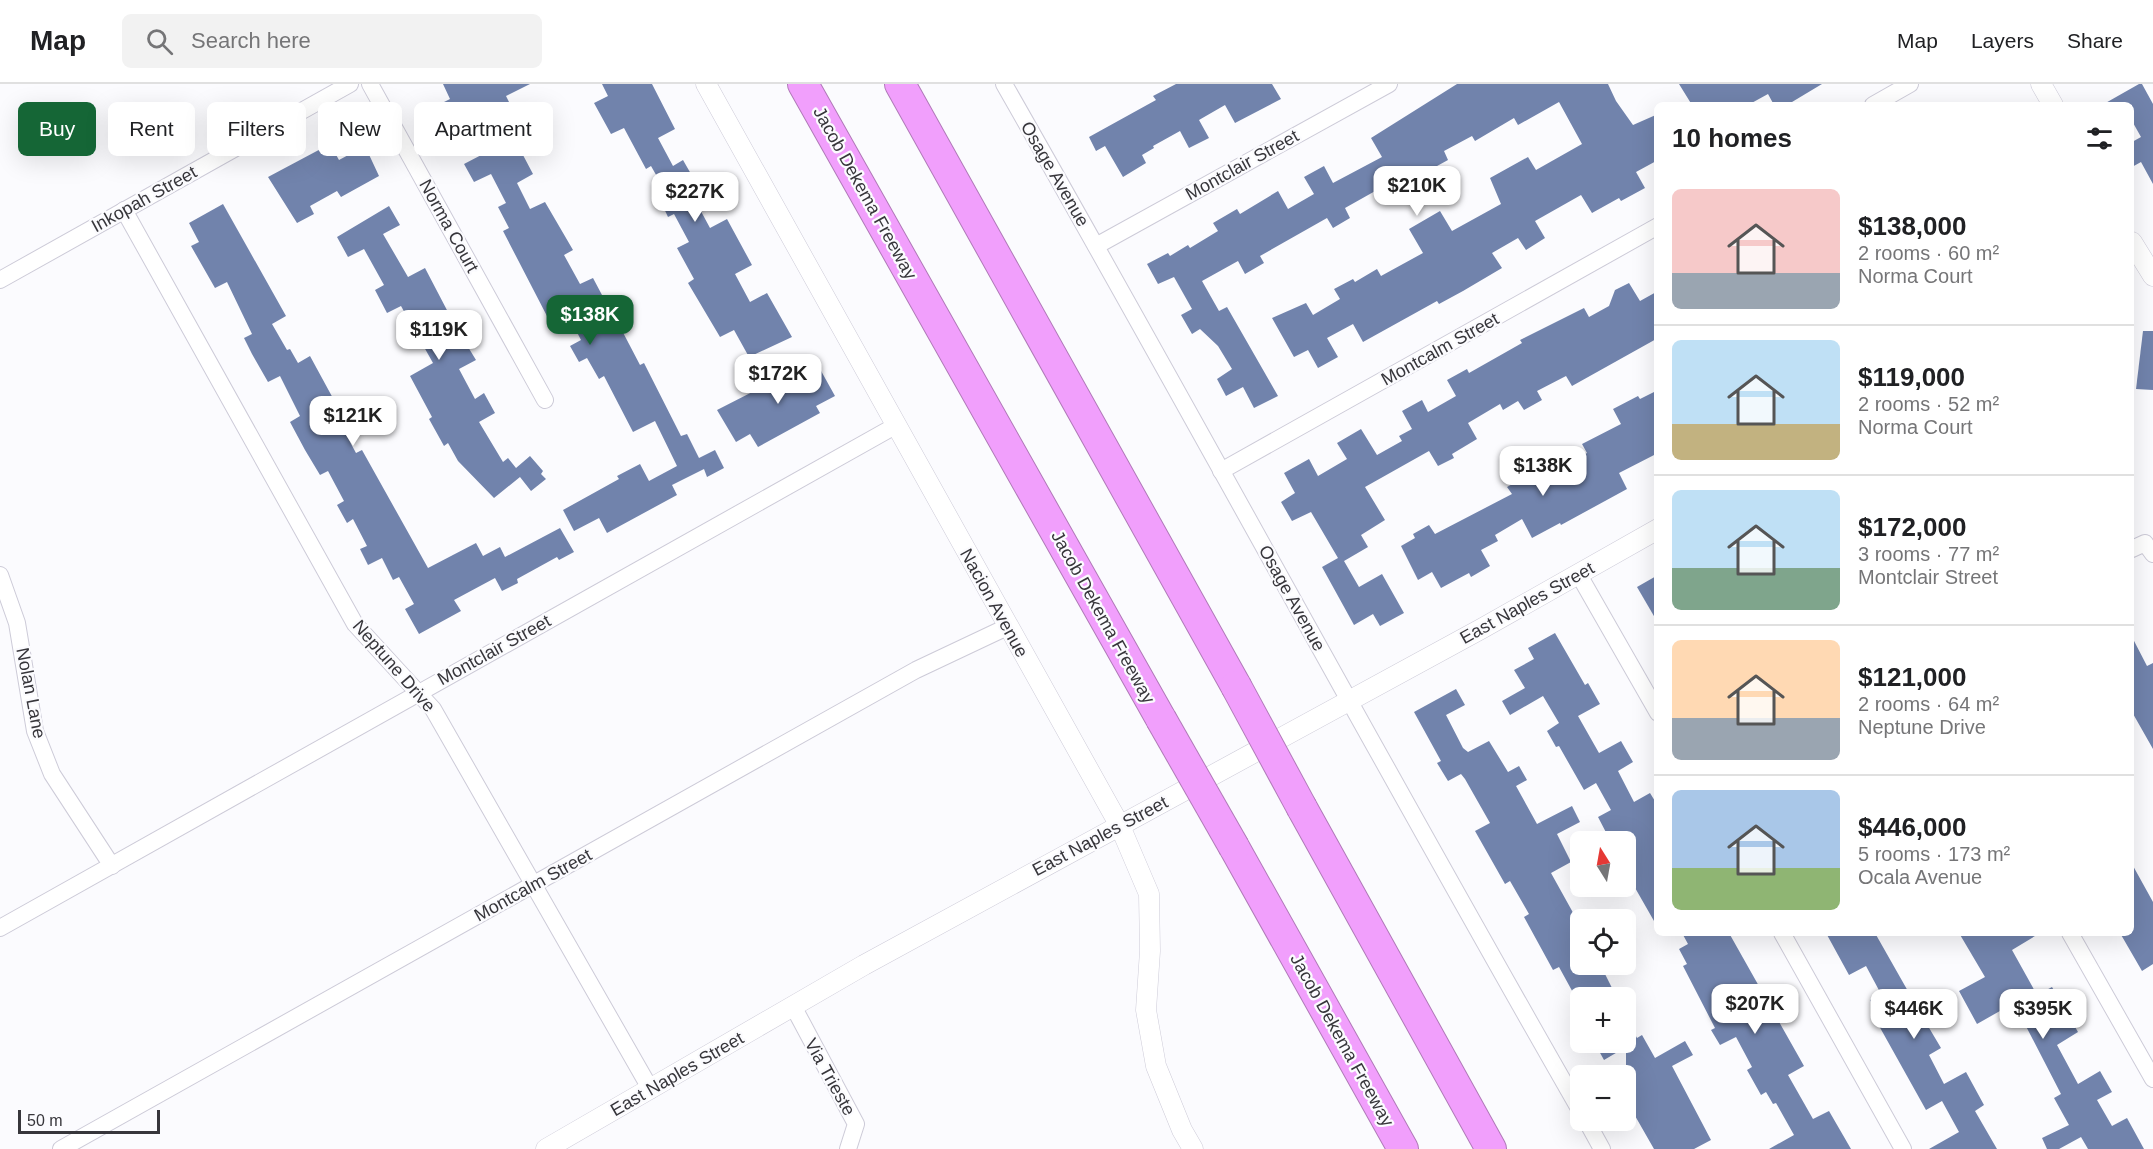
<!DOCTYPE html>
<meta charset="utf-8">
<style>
body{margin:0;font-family:Helvetica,sans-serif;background:#f2f2f2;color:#202124;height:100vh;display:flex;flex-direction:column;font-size:22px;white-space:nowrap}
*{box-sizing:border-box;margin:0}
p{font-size:20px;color:#757577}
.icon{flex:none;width:33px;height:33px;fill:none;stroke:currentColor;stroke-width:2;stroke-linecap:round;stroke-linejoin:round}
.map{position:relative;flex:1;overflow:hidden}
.drawer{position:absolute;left:1654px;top:18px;width:480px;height:834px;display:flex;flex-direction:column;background:#fff;border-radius:9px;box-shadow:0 6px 24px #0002}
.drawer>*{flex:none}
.banner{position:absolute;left:18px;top:18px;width:570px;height:54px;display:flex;gap:12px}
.needle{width:39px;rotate:349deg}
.tools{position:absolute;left:1570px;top:747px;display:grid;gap:12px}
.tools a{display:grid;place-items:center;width:66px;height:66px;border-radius:9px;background:#fff;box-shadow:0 6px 24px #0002;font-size:30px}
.scale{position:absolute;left:18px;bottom:15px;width:142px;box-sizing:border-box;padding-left:6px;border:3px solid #37363b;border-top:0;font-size:16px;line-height:21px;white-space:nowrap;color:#37363b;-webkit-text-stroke:4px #fbfbfe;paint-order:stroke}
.price{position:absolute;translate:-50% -51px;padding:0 14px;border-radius:12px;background:#fff;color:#222;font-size:20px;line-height:39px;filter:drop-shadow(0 2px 3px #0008)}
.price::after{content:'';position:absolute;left:50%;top:36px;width:18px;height:14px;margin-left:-9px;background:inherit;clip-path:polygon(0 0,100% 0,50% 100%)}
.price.on{background:#156636;color:#fff}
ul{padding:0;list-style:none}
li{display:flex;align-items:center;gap:18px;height:150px;padding:0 18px}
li+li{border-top:2px solid #e0e0e0}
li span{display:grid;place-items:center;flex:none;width:168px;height:120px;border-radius:9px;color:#555}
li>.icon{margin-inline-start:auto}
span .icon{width:72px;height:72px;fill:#fffc;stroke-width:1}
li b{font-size:26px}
h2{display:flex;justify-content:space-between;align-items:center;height:72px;padding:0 18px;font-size:26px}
.tag{padding:0 21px;border-radius:9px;background:#fff;box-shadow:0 6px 24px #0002;font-size:21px;line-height:54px}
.tag.on{background:#156636;color:#fff}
header{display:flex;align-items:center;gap:36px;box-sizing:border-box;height:84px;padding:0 30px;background:#fff;border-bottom:2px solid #e0e0e0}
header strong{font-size:28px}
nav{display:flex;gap:33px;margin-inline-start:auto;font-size:21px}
.search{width:420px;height:54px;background:#f2f2f2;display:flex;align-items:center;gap:15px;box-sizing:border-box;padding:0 21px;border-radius:9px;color:#757577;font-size:22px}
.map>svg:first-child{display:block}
.building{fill:#7183ac}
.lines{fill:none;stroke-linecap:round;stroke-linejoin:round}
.minor-casing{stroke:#cdcbd8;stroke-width:18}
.tertiary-casing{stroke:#cdcbd8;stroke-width:21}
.motorway-casing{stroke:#b07ab8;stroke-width:32}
.minor{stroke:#fff;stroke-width:16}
.tertiary{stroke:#fff;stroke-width:20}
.motorway{stroke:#f19ffc;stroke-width:30}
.motorway-bridge-casing{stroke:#b07ab8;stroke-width:32;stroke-linecap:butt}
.motorway-bridge{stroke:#f19ffc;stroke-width:30}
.labels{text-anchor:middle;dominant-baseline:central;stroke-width:4.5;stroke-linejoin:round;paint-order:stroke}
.street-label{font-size:18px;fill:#37363b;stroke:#fbfbfe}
</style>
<header>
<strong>Map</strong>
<div class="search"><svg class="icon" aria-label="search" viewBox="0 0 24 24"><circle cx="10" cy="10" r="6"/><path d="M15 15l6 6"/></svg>Search here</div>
<nav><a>Map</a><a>Layers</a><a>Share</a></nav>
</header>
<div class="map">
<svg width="2153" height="1065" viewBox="0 0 2153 1065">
<rect width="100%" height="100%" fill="#fbfbfe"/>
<!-- building -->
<g class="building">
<polygon points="443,0 530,0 506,12 513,26 453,54 449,44 436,51 424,28 450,15"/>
<polygon points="602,0 652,0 675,45 658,54 673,82 683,76 695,97 702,93 711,110 696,118 710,144 727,135 752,181 735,190 750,218 767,209 792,253 749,273 734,246 720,253 688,199 694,195 677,164 689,158 674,130 668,133 659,114 667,110 651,82 646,85 624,44 611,50 594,19 608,12"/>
<polygon points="1176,0 1272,0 1281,15 1235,39 1225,21 1199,36 1209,54 1189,64 1180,47 1153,62 1154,64 1142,71 1146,79 1123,93 1105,62 1096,67 1089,53 1156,16 1153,12"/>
<polygon points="1457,0 1608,0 1616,17 1633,41 1658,30 1658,76 1636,88 1645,104 1621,117 1619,114 1592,129 1581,111 1535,137 1545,154 1526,166 1518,154 1492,169 1502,184 1463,207 1439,220 1437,217 1363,258 1353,240 1327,254 1338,273 1318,284 1308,266 1294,273 1272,234 1306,219 1313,231 1340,215 1334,205 1353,195 1355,198 1377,185 1381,192 1423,169 1409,145 1440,127 1452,147 1501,120 1490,94 1528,73 1536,86 1582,60 1559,18 1518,41 1514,34 1475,57 1472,52 1444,67 1448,76 1417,93 1420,98 1400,110 1393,97 1345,124 1350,134 1333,144 1327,134 1260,172 1264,179 1245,190 1238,177 1202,197 1219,227 1227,223 1278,312 1254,324 1243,303 1226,312 1217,295 1232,285 1218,262 1200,245 1192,250 1181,231 1192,225 1174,193 1158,200 1147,180 1168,169 1170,172 1188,161 1190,164 1218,147 1213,139 1237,125 1240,130 1278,107 1288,125 1314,110 1304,93 1324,82 1333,99 1382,73 1371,54"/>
<polygon points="1679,0 1822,0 1787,21 1774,21 1768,10 1748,21 1692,21"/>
<polygon points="2139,0 2142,0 2153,20 2153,100 2141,78 2132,83 2132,58 2141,53 2132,37 2132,21 2102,21"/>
<polygon points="514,54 533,90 517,99 530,125 545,118 573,166 564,171 580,200 593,194 602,211 595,215 608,242 617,237 640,281 644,279 681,352 687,350 699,374 715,366 724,384 707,393 704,385 672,401 677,411 607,449 599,434 574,447 563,426 619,395 617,392 640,380 649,397 677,382 655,337 633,348 604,292 599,295 587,274 579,278 570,262 581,256 565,225 548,234 503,147 509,144 498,123 506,119 491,90 474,98 464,80"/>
<polygon points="330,60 339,76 365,62 379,92 341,113 337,107 310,122 314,130 297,139 268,93"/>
<polygon points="223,120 286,232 272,240 287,266 290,265 298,279 310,272 341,329 336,332 356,369 362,366 428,484 476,459 483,472 500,463 505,473 560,444 574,468 559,476 557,473 517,495 518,499 502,507 495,494 454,516 461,527 419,550 405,525 414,520 399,493 393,496 382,474 368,481 360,465 367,462 353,435 347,439 337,421 344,417 328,387 320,391 305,366 290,338 300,332 280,292 268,298 252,270 244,254 252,250 227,198 215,204 191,162 199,158 189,139"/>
<polygon points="389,122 400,141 383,150 408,193 425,184 449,230 442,234 458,262 465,258 476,276 459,285 475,315 484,309 495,329 479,338 503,378 508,374 516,384 530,372 543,387 541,390 546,395 531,407 520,393 494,414 458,377 448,359 444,362 429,335 432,333 410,292 433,279 401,222 387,229 375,206 384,201 364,165 348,173 337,153"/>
<polygon points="1629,199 1640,217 1658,207 1658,254 1572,302 1566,292 1537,307 1542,316 1524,326 1518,317 1503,326 1500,320 1468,339 1477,355 1452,370 1454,374 1438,382 1429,367 1365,403 1385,436 1361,451 1368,463 1344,477 1359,503 1382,490 1404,529 1380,542 1373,530 1354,541 1322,483 1338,474 1311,428 1292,437 1281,418 1295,409 1284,389 1309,375 1318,392 1347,375 1337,359 1361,345 1377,371 1402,357 1399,352 1412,345 1402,327 1422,316 1428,328 1456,312 1447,296 1467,285 1469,289 1522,259 1520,256 1584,224 1589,233 1609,222 1615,206"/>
<polygon points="2143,247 2153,247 2153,306 2136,305"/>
<polygon points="815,276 835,312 816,322 820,329 758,363 750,350 736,358 717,326"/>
<polygon points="1658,306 1658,369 1619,389 1627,405 1561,441 1560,439 1532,454 1522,435 1495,451 1498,457 1481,466 1490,482 1471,493 1469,489 1441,504 1432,488 1418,496 1401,462 1415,454 1413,450 1429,441 1435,450 1512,410 1507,403 1523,394 1527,401 1556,382 1558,385 1587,369 1582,360 1621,340 1613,325 1638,312 1640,315"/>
<polygon points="1658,491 1658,539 1637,503"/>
<polygon points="1555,549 1585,601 1588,599 1600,620 1578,632 1599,669 1621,657 1633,678 1618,687 1634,718 1650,709 1658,722 1658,844 1626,788 1626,758 1611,758 1598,733 1611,726 1596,699 1584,706 1559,662 1556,663 1547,647 1559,639 1543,612 1510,631 1502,617 1525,604 1514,586 1534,575 1528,564"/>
<polygon points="2132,553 2147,582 2153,579 2153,665 2132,628"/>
<polygon points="1456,605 1465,621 1446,631 1463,664 1468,668 1489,657 1508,688 1519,682 1527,696 1516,702 1537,740 1572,722 1580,738 1557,750 1571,778 1551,789 1581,843 1581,880 1600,880 1617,914 1576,914 1559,883 1553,886 1524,833 1529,830 1510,797 1505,800 1475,747 1490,739 1465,695 1461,690 1448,697 1437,679 1441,677 1414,628"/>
<polygon points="2132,780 2153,818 2153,880 2142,887 2120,849 2132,849"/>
<polygon points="1682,849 1729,849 1804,982 1788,991 1813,1035 1829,1027 1851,1065 1769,1065 1794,1051 1776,1019 1773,1020 1766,1008 1761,1011 1747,986 1752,983 1736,953 1720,961 1711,946 1715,944 1683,882 1687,880 1679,865 1688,860"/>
<polygon points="1826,849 1875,849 1913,916 1921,911 1933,933 1925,937 1941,964 1929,971 1944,1000 1966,988 1984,1021 1975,1027 1997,1065 1929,1065 1959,1048 1942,1017 1926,1026 1878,940 1882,938 1870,916 1881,910 1866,882 1849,891"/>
<polygon points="1959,849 2040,849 2012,866 2037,911 2052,903 2078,948 2057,961 2078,1000 2100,987 2112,1008 2097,1016 2112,1042 2127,1034 2144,1065 2088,1065 2081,1053 2059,1065 2047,1065 2042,1054 2069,1041 2054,1014 2061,1010 2014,919 1977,940 1959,907 1985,893"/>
<polygon points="1626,934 1637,954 1642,951 1655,974 1685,957 1693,971 1672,982 1711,1056 1694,1065 1654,1065 1626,1016 1626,963 1604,976 1594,958 1626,958"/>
</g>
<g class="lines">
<defs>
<g id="minor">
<polyline points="370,0 545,316"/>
<path d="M1004,0C1199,341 1385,687 1581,1028"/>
<polyline points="1873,21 1910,0"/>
<polyline points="124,126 355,540 433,625 651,1006"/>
<polyline points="1096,162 1389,0"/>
<polyline points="0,196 350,0"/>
<polyline points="1221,387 1658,142"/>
<polyline points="2132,465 2145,459 2153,470"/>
<polyline points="0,491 17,539 35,647 52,690 112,782"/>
<polyline points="1579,491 1658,629"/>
<polyline points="0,844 895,342"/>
<polyline points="1782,849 1903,1065"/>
<polyline points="2070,849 2153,995"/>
<polyline points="793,922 856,1040 848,1065"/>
<polyline points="1586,1036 1602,1065"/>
<polyline points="61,1065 916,586 1007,543"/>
</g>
<g id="tertiary">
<polyline points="706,0 1120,742 1149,810 1150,867 1146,926 1156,982 1182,1046 1193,1065"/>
<polyline points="2041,0 2053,21"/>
<polyline points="2132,158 2153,192"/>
<polyline points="546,1065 864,881 1481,545 1658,445"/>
</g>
<g id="motorway">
<polyline points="803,0 1161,635"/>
<polyline points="900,0 1236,602"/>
<polyline points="1302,724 1491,1065"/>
<polyline points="1234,763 1403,1065"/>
</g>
</defs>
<!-- minor casing -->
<use href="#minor" class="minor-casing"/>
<!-- tertiary casing -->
<use href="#tertiary" class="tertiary-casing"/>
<!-- motorway casing -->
<use href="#motorway" class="motorway-casing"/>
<!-- minor -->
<use href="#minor" class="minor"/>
<!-- tertiary -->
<use href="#tertiary" class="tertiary"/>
<!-- motorway -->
<use href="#motorway" class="motorway"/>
<defs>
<g id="motorway-bridge">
<polyline points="1236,602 1302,724"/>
<polyline points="1161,635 1234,763"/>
</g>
</defs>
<!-- motorway-bridge casing -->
<use href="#motorway-bridge" class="motorway-bridge-casing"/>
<!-- motorway-bridge -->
<use href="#motorway-bridge" class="motorway-bridge"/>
</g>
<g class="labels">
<!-- street labels -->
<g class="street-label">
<text transform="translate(1242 81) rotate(-29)">Montclair Street</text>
<text transform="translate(1055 90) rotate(60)">Osage Avenue</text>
<text transform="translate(865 109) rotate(61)">Jacob Dekema Freeway</text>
<text transform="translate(144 115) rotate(-29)">Inkopah Street</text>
<text transform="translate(449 142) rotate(61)">Norma Court</text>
<text transform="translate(1440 265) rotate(-29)">Montcalm Street</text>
<text transform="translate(1292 514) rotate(61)">Osage Avenue</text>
<text transform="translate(994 519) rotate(61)">Nacion Avenue</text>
<text transform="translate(1527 519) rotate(-29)">East Naples Street</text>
<text transform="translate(1103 533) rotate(61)">Jacob Dekema Freeway</text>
<text transform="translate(494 566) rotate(-29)">Montclair Street</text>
<text transform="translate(394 582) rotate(49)">Neptune Drive</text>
<text transform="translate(31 609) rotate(79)">Nolan Lane</text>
<text transform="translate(1100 752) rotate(-28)">East Naples Street</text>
<text transform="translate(533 801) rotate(-29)">Montcalm Street</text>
<text transform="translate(1342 956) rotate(61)">Jacob Dekema Freeway</text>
<text transform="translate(677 990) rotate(-30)">East Naples Street</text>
<text transform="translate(830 993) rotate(61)">Via Trieste</text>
</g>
</g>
</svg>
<div class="tools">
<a><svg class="needle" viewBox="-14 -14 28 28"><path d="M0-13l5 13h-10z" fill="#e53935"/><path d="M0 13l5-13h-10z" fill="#757577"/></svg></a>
<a><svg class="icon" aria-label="locate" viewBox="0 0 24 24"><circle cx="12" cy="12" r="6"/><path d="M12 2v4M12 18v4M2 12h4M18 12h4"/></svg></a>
<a>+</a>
<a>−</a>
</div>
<div class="scale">50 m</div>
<b class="price" style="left:1417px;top:133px">$210K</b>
<b class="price" style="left:695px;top:139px">$227K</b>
<b class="price on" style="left:590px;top:262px">$138K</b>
<b class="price" style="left:439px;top:277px">$119K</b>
<b class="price" style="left:778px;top:321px">$172K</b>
<b class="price" style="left:353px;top:363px">$121K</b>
<b class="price" style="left:1543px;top:413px">$138K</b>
<b class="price" style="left:1755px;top:951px">$207K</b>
<b class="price" style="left:1914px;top:956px">$446K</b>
<b class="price" style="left:2043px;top:956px">$395K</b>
<div class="banner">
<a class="tag on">Buy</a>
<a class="tag">Rent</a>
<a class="tag">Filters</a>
<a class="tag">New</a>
<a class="tag">Apartment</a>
</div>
<section class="drawer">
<h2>10 homes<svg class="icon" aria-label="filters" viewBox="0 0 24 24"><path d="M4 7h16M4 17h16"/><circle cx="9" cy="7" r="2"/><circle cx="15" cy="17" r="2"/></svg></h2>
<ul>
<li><span style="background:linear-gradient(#f6c9c9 70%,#9aa5b1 0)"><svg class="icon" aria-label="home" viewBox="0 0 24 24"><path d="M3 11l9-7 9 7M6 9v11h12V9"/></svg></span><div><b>$138,000</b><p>2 rooms · 60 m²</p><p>Norma Court</p></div></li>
<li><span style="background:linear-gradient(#bfe0f5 70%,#c2b280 0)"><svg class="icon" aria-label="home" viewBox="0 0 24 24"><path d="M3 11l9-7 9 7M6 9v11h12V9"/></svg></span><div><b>$119,000</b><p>2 rooms · 52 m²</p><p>Norma Court</p></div></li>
<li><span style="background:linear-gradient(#bfe0f5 65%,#7fa58c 0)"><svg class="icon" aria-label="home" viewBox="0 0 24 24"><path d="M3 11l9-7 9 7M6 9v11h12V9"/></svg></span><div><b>$172,000</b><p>3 rooms · 77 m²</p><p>Montclair Street</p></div></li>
<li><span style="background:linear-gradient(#ffd9b3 65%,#9aa5b1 0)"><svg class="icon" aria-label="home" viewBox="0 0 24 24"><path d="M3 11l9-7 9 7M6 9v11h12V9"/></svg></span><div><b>$121,000</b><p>2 rooms · 64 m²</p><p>Neptune Drive</p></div></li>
<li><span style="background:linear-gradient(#a9c7e8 65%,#8fb573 0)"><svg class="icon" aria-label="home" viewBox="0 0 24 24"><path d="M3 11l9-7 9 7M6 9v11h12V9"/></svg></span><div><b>$446,000</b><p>5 rooms · 173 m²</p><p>Ocala Avenue</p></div></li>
</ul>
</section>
</div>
